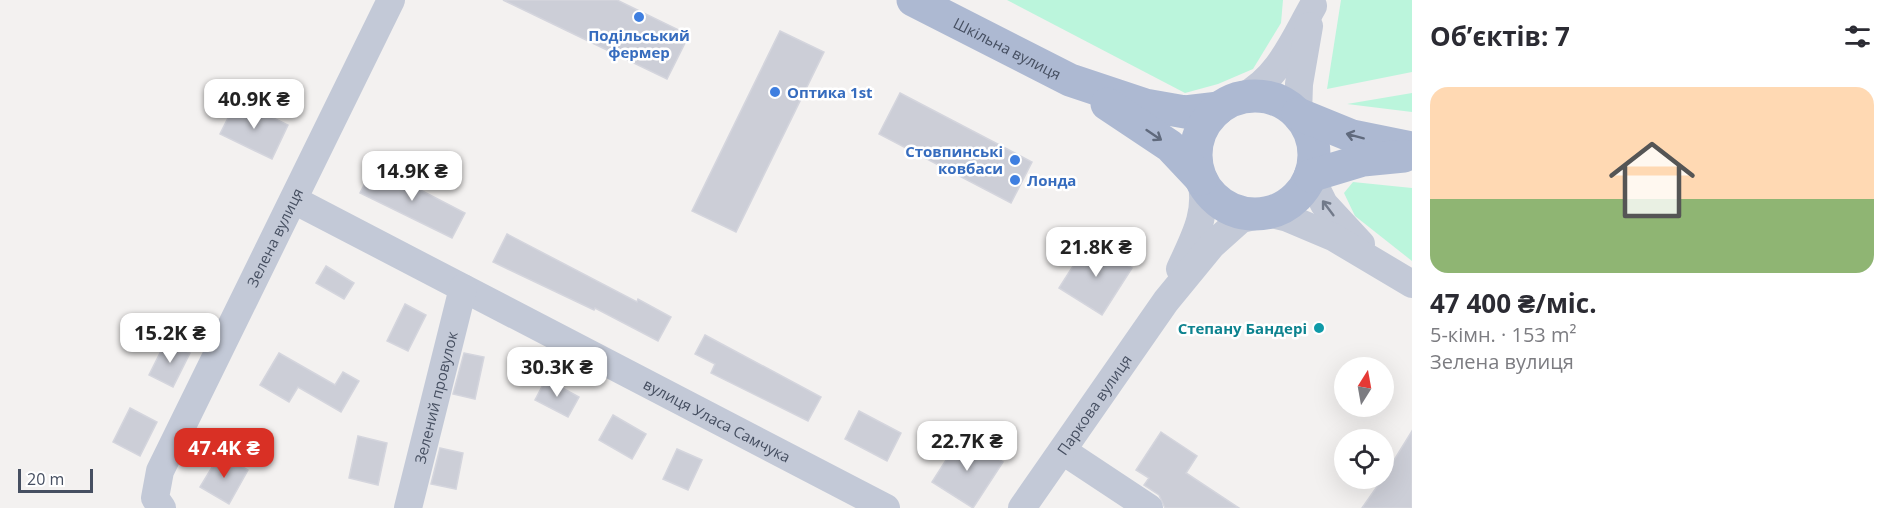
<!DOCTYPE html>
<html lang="uk">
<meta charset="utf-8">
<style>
body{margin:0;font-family:"Open Sans",sans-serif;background:#f2f2f3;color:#2b2b33;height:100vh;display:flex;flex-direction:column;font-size:22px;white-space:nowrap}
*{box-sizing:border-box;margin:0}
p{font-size:20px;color:#7c7c81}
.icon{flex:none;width:33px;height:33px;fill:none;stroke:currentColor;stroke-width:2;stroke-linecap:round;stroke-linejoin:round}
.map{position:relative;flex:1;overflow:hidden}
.details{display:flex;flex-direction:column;background:#fff;width:480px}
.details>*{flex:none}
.needle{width:39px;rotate:11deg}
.fabs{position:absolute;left:1334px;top:357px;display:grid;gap:12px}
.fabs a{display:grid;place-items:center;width:60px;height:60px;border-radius:50%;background:#fff;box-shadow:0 6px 24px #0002;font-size:30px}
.scale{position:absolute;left:18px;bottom:15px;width:75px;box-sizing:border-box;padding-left:6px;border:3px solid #464f61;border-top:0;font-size:16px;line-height:21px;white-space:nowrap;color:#464f61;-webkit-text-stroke:4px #fff;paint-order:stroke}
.price{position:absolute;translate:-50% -51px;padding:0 14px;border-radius:12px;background:#fff;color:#222;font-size:20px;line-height:39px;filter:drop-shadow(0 2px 3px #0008)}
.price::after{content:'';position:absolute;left:50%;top:36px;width:18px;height:14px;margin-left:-9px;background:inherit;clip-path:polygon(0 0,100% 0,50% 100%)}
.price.active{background:#d93025;color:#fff}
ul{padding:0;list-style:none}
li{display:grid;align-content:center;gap:12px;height:318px;padding:0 18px}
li+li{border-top:2px solid #e1e1e2}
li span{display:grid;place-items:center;height:186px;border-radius:18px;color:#555}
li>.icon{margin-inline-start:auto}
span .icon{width:108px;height:108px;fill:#fffc;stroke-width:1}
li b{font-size:26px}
h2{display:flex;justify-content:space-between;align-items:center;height:72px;padding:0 18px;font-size:26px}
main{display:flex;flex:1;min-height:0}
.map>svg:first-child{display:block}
.green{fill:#bbf5dc}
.building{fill:#ccced7;stroke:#d4d5dd;stroke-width:1.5}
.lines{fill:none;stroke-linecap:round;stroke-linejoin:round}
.minor{stroke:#c3c9d7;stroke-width:28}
.major{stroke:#adb9d2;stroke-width:33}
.oneway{stroke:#606a7d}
.oneway2{stroke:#727a8a}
.shop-dot{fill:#3f7fe0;stroke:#fff;stroke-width:2}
.culture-dot{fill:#0f9aa8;stroke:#fff;stroke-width:2}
.labels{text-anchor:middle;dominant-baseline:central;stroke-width:5;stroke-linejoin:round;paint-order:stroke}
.shop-label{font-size:15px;font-weight:bold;fill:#366cbe;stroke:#fff;text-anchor:start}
.street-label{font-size:15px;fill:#464f61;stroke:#fff}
.culture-label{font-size:15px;font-weight:bold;fill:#0d838f;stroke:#fff;text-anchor:end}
</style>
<main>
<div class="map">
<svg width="1412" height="508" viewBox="0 0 1412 508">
<rect width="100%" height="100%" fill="#f3f1f0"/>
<!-- green -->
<g class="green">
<polygon points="1007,0 1283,0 1281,23 1253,69 1218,84 1185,93"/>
<polygon points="1341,0 1412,0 1412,72 1327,89"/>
<polygon points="1412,93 1412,112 1347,104"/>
<polygon points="1353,182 1412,188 1412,261 1355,216 1344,193"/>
</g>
<!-- building -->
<g class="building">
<polygon points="503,0 617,0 689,35 667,79"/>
<polygon points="780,31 824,52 736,232 692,211"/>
<polygon points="900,93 1032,162 1011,203 879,134"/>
<polygon points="237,100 288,125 272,159 220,134"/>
<polygon points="374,166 465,213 452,238 360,193"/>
<polygon points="507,234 637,302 638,299 671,317 658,341 595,308 594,310 493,262"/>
<polygon points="1089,241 1132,268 1102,315 1059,288"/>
<polygon points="326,266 354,283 344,299 316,283"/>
<polygon points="405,304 426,315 408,351 387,341"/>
<polygon points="705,335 821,397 808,421 711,373 715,364 695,354"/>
<polygon points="166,341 190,353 173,387 149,375"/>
<polygon points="279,353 335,385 343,372 359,381 341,412 298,387 289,402 260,385"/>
<polygon points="464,353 484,357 475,399 453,394"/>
<polygon points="546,379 579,397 568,417 535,400"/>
<polygon points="130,408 157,422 140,456 113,442"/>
<polygon points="859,411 901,433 887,461 845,439"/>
<polygon points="613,415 646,434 632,459 599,440"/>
<polygon points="1412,431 1412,508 1362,508 1383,478"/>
<polygon points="1161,432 1197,456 1186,473 1239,508 1165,508 1159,495 1144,485 1149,478 1136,470"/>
<polygon points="962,435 1003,462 973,508 932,482"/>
<polygon points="358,436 387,443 378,485 349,478"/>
<polygon points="440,448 463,453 456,489 431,484"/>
<polygon points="677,449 702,460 688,490 663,479"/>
<polygon points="220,454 248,470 229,504 200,487"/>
</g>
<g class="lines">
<!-- minor -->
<g class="minor">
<path d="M1242,97C1279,78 1293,41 1313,6"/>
<polyline points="1298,114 1299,84 1309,26"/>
<polyline points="1310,176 1324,204 1361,244"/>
<path id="s1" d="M294,200L886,508"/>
<path d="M1180,269C1194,238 1209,213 1201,179"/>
<polyline points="1063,451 1149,508"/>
<path id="s2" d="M162,508L155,498L160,471L391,0"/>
<path id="s3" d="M408,508L463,288"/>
<path id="s4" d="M1022,508L1166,301L1212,245L1241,219L1267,213L1288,218L1333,237L1412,284"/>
</g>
<!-- major -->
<g class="major">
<path id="s5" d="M913,0L1070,80L1145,105L1185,112L1219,108"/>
<circle cx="1255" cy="155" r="59"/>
<polyline points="1107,104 1170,146 1201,179"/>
<polyline points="1298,114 1352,136 1412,148"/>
<polyline points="1310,176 1363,160 1404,156"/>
</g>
</g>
<!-- one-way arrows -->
<defs><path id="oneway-shaft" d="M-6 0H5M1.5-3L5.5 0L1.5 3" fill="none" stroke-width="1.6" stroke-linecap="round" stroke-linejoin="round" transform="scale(1.5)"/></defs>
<g class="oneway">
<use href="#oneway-shaft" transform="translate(1154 135) rotate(34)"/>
<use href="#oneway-shaft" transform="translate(1355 136) rotate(-165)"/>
</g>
<use class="oneway2" href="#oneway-shaft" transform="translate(1328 208) rotate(-127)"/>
<!-- markers -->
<g class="shop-dot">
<circle cx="639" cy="17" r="6"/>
<circle cx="775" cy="92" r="6"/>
<circle cx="1015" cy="160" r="6"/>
<circle cx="1015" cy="180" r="6"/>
</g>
<circle class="culture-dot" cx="1319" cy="328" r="6"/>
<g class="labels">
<!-- shop labels -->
<g class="shop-label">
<text x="639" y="35" text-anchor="middle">Подільський<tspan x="639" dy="17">фермер</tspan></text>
<text x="787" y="92">Оптика 1st</text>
<text x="1003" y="151" text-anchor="end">Стовпинські<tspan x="1003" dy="17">ковбаси</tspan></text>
<text x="1027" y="180">Лонда</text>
</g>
<!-- street labels -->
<g class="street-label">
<text stroke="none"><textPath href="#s5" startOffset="106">Шкільна вулиця</textPath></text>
<text stroke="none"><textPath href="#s2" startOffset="300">Зелена вулиця</textPath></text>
<text stroke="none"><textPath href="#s3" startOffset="114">Зелений провулок</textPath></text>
<text stroke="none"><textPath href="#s4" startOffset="126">Паркова вулиця</textPath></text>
<text stroke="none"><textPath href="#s1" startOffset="477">вулиця Уласа Самчука</textPath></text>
</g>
<!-- culture labels -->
<g class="culture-label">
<text x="1307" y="328">Степану Бандері</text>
</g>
</g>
</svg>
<div class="fabs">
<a><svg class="needle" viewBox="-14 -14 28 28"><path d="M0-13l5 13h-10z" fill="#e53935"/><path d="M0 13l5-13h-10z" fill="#7c7c81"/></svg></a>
<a><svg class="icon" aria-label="locate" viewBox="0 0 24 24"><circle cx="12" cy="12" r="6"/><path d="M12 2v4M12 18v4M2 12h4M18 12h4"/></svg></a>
</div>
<div class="scale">20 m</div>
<b class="price" style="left:254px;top:130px">40.9K ₴</b>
<b class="price" style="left:412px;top:202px">14.9K ₴</b>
<b class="price" style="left:1096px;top:278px">21.8K ₴</b>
<b class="price" style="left:170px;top:364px">15.2K ₴</b>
<b class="price" style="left:557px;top:398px">30.3K ₴</b>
<b class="price" style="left:967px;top:472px">22.7K ₴</b>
<b class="price active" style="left:224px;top:479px">47.4K ₴</b>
</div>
<section class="details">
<h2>Об’єктів: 7<svg class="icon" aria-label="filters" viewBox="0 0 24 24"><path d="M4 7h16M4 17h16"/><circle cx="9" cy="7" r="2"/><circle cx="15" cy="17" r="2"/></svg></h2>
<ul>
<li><span style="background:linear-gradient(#ffd9b3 60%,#8fb573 0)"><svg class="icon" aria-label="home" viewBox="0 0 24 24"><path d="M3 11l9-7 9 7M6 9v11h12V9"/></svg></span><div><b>47 400 ₴/міс.</b><p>5-кімн. · 153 m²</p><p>Зелена вулиця</p></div></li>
</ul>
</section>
</main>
